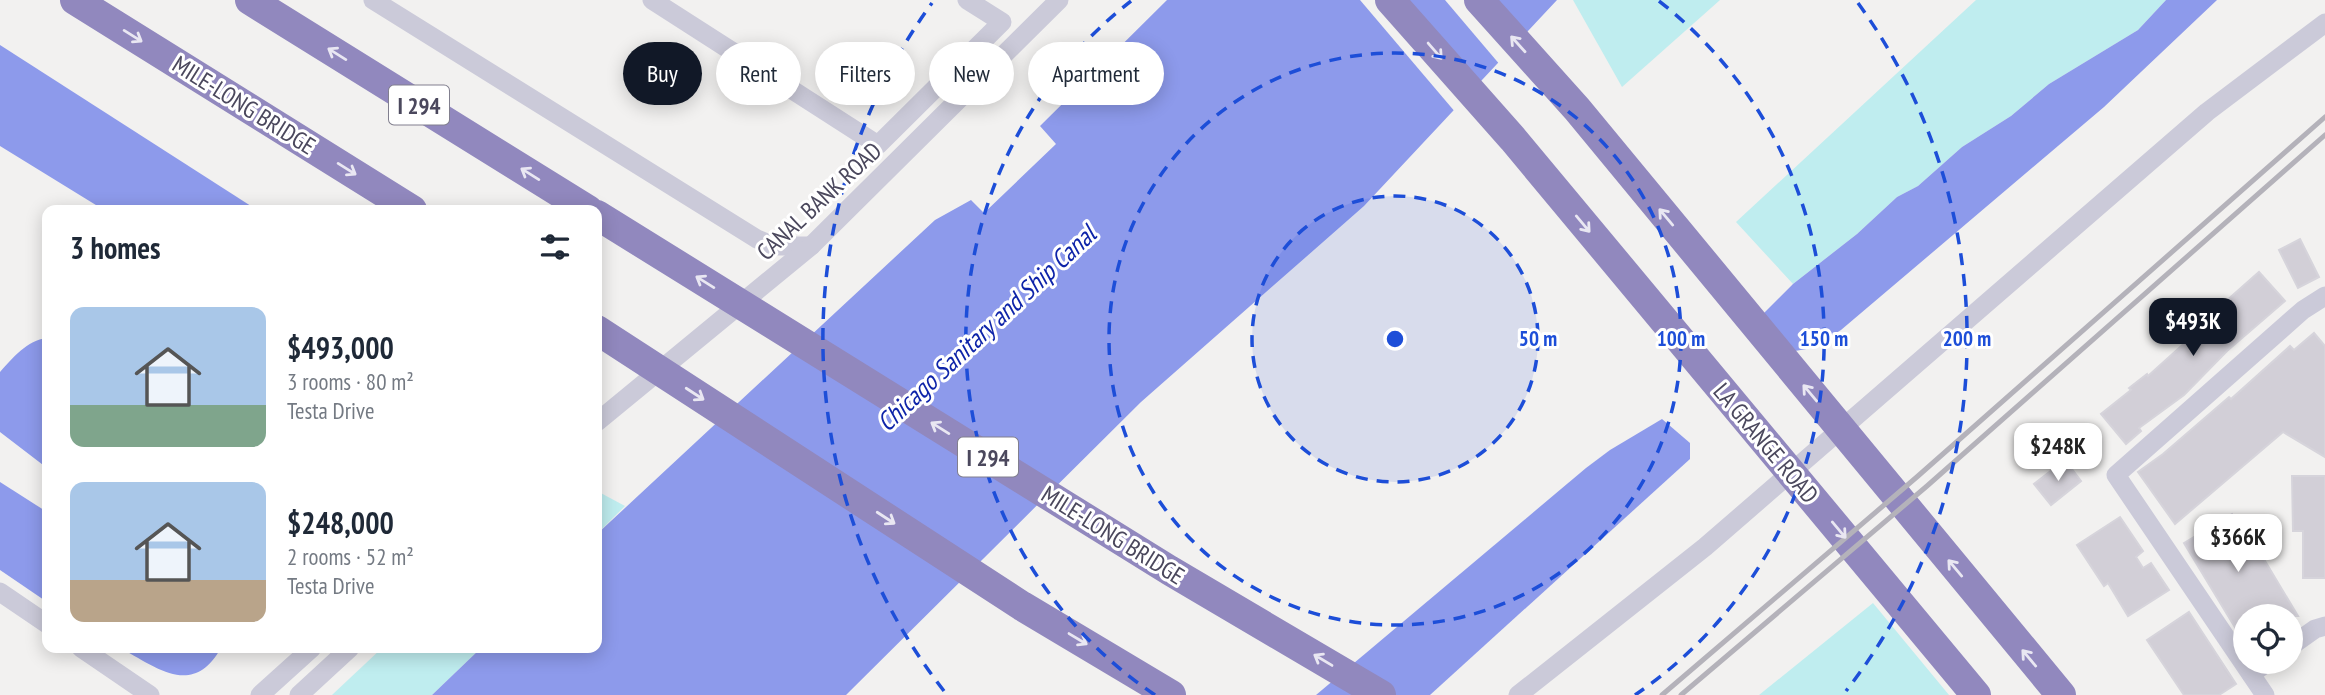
<!DOCTYPE html>
<meta charset="utf-8">
<style>
body{margin:0;font-family:"PT Sans Narrow",sans-serif;background:#f2f2f3;color:#1f2937;height:100vh;display:flex;flex-direction:column;font-size:26px;white-space:nowrap}
*{box-sizing:border-box;margin:0}
p{font-size:23px;color:#747a83}
.icon{flex:none;width:38px;height:38px;fill:none;stroke:currentColor;stroke-width:2;stroke-linecap:round;stroke-linejoin:round}
.map{position:relative;flex:1;overflow:hidden}
.panel{position:absolute;left:42px;top:205px;width:560px;height:448px;display:flex;flex-direction:column;background:#fff;border-radius:14px;box-shadow:0 4px 18px #0003}
.panel>*{flex:none}
.top-card{position:absolute;left:623px;top:42px;width:665px;height:63px;display:flex;gap:14px}
.buttons{position:absolute;left:2233px;top:604px;display:grid;gap:14px}
.buttons a{display:grid;place-items:center;width:70px;height:70px;border-radius:50%;background:#fff;box-shadow:0 4px 18px #0003;font-size:35px}
.price{position:absolute;translate:-50% -60px;padding:0 16px;border-radius:14px;background:#fff;color:#222;font-size:23px;line-height:46px;filter:drop-shadow(0 2px 4px #0008)}
.price::after{content:'';position:absolute;left:50%;top:42px;width:21px;height:16px;margin-left:-10px;background:inherit;clip-path:polygon(0 0,100% 0,50% 100%)}
.price.current{background:#111827;color:#fff}
ul{padding:0;list-style:none}
li{display:flex;align-items:center;gap:21px;height:175px;padding:0 28px}
li span{display:grid;place-items:center;flex:none;width:196px;height:140px;border-radius:14px;color:#555}
li>.icon{margin-inline-start:auto}
span .icon{width:84px;height:84px;fill:#fffc;stroke-width:1}
li b{font-size:30px}
h2{display:flex;justify-content:space-between;align-items:center;height:84px;padding:0 28px;font-size:30px}
.tag{padding:0 24px;border-radius:32px;background:#fff;box-shadow:0 4px 18px #0003;font-size:24px;line-height:63px}
.tag.current{background:#111827;color:#fff}
.map>svg:first-child{display:block}
.green{fill:#bfedef}
.water{fill:#8d9aeb}
.pier{fill:#f2f1f0}
.building{fill:#d2cfd7;stroke:#d6d4db;stroke-width:2}
.lines{fill:none;stroke-linecap:round;stroke-linejoin:round}
.minor{stroke:#cbcad9;stroke-width:19}
.highway{stroke:#9188be;stroke-width:30}
.rail{stroke:#b4b2ba;stroke-width:5}
.oneway{stroke:#e9e7f2}
.ring{fill:none;stroke:#1d4ed8;stroke-width:3.5;stroke-dasharray:12 9}
.labels{text-anchor:middle;dominant-baseline:central;stroke-width:6;stroke-linejoin:round;paint-order:stroke}
.shield{fill:#fff;stroke:#817f8e;stroke-width:2}
.shield-label{font-size:23px;font-weight:bold;fill:#4b485d}
.street-label{font-size:24px;fill:#4b485d;stroke:#fff}
.water-label{font-size:26px;font-style:italic;fill:#0e24a9;stroke:#fff}
.centre{fill:#1d4ed8;stroke:#fff;stroke-width:3.5}
.ring-label{font-size:21px;text-anchor:middle;font-weight:bold;fill:#1d4ed8;stroke:#fff;stroke-width:6;stroke-linejoin:round;paint-order:stroke}
</style>
<div class="map">
<svg width="2325" height="695" viewBox="0 0 2325 695">
<rect width="100%" height="100%" fill="#f2f1f0"/>
<!-- green -->
<g class="green">
<polygon points="1573,0 1720,0 1622,87"/>
<polygon points="1976,0 2166,0 2138,30 2049,84 2011,116 1962,147 1918,186 1897,197 1857,234 1793,284 1736,222"/>
<polygon points="597,491 625,506 597,534"/>
<polygon points="1873,603 1949,695 1759,695"/>
<polygon points="382,648 481,648 432,695 332,695"/>
</g>
<!-- water -->
<g class="water">
<polygon points="1167,0 1557,0 1364,206 1141,402 846,695 432,695 481,648 597,648 597,534 935,220 971,200 984,213 1056,144 1040,126"/>
<polygon points="2166,0 2217,0 2104,107 1841,330 1812,348 1767,356 1762,315 1793,284 1857,234 1897,197 1918,186 1962,147 2011,116 2049,84 2138,30"/>
<polygon points="0,45 257,210 104,210 0,146"/>
<path d="M47,338V468L0,432V372C13,358 27,340 47,338Z"/>
<polygon points="1662,419 1690,443 1690,459 1430,695 1316,695 1586,468 1610,450"/>
<polygon points="0,482 47,512 47,602 0,570"/>
<path d="M121,648H221C194,695 162,672 121,648Z"/>
</g>
<!-- pier -->
<g class="pier">
<polygon points="1360,0 1407,0 1481,86 1456,113"/>
<polygon points="1445,0 1495,0 1527,38 1501,66"/>
</g>
<!-- building -->
<g class="building">
<polygon points="2300,239 2319,277 2298,288 2279,250"/>
<polygon points="2259,272 2285,301 2227,351 2184,395 2139,428 2141,431 2126,444 2101,414 2131,390 2129,388 2147,374 2148,376 2188,340 2187,338 2216,310"/>
<polygon points="2314,333 2325,346 2325,457 2283,432 2175,524 2138,472 2163,454 2229,397 2231,399 2290,346 2294,350"/>
<polygon points="2065,460 2081,481 2051,505 2034,484"/>
<polygon points="2292,476 2325,476 2325,578 2303,578 2303,531 2293,531"/>
<polygon points="2232,514 2256,553 2259,551 2298,616 2245,616 2245,644 2184,543"/>
<polygon points="2120,517 2143,551 2136,557 2143,568 2151,563 2169,590 2128,616 2108,583 2104,586 2077,545"/>
<polygon points="2189,612 2236,684 2219,695 2184,695 2147,640"/>
</g>
<g class="lines">
<!-- minor -->
<g class="minor">
<polyline points="373,0 757,239 774,246 811,246"/>
<polyline points="652,0 878,145 1002,22 967,0"/>
<polyline points="597,422 811,246 1059,0"/>
<polyline points="0,592 47,624"/>
<polyline points="2291,646 2315,629 2325,626"/>
<polyline points="81,648 150,695"/>
<polyline points="2251,674 2268,662"/>
<polyline points="260,695 312,648"/>
<polyline points="299,695 350,648"/>
<polyline points="1518,695 1705,547 2207,112 2325,23"/>
<polyline points="2265,695 2116,475 2303,310 2325,296"/>
</g>
<!-- highway -->
<g class="highway">
<polyline points="75,0 412,210"/>
<polyline points="250,0 588,210"/>
<polyline points="1390,0 1513,139 1976,695"/>
<polyline points="1479,0 1577,109 2061,695"/>
<polyline points="597,215 1169,570 1381,695"/>
<polyline points="597,330 1022,606 1171,695"/>
</g>
<!-- rail -->
<g class="rail">
<polyline points="1662,695 1918,476 2325,117"/>
<polyline points="1681,695 1927,486 2325,135"/>
</g>
</g>
<!-- one-way arrows -->
<defs><path id="oneway-shaft" d="M-6 0H5M1.5-3L5.5 0L1.5 3" fill="none" stroke-width="1.6" stroke-linecap="round" stroke-linejoin="round" transform="scale(1.75)"/></defs>
<g class="oneway">
<use href="#oneway-shaft" transform="translate(133 36) rotate(32)"/>
<use href="#oneway-shaft" transform="translate(1518 44) rotate(-132)"/>
<use href="#oneway-shaft" transform="translate(1435 51) rotate(49)"/>
<use href="#oneway-shaft" transform="translate(337 54) rotate(-148)"/>
<use href="#oneway-shaft" transform="translate(347 169) rotate(32)"/>
<use href="#oneway-shaft" transform="translate(530 174) rotate(-148)"/>
<use href="#oneway-shaft" transform="translate(1666 217) rotate(-130)"/>
<use href="#oneway-shaft" transform="translate(1583 224) rotate(50)"/>
<use href="#oneway-shaft" transform="translate(705 282) rotate(-148)"/>
<use href="#oneway-shaft" transform="translate(1810 393) rotate(-130)"/>
<use href="#oneway-shaft" transform="translate(695 394) rotate(33)"/>
<use href="#oneway-shaft" transform="translate(940 428) rotate(-148)"/>
<use href="#oneway-shaft" transform="translate(886 518) rotate(33)"/>
<use href="#oneway-shaft" transform="translate(1839 530) rotate(50)"/>
<use href="#oneway-shaft" transform="translate(1955 568) rotate(-130)"/>
<use href="#oneway-shaft" transform="translate(1078 639) rotate(31)"/>
<use href="#oneway-shaft" transform="translate(2029 658) rotate(-130)"/>
<use href="#oneway-shaft" transform="translate(1323 660) rotate(-149)"/>
</g>
<!-- distance rings -->
<circle cx="1395" cy="339" r="143" fill="#1d4ed8" fill-opacity=".12"/>
<g class="ring">
<circle cx="1395" cy="339" r="143"/>
<circle cx="1395" cy="339" r="286"/>
<path d="M1155 695A429 429 0 0 1 1131 1M1659 1A429 429 0 0 1 1635 695"/>
<path d="M944 691A572 572 0 0 1 932 3M1858 3A572 572 0 0 1 1846 691"/>
</g>
<g class="labels">
<!-- shield labels -->
<g class="shield">
<rect x="389" y="85.5" width="60" height="39" rx="5"/>
<rect x="958" y="437.5" width="60" height="39" rx="5"/>
</g>
<g class="shield-label">
<text x="419" y="105">I 294</text>
<text x="988" y="457">I 294</text>
</g>
<!-- street labels -->
<g class="street-label">
<text transform="translate(244 105) rotate(32)">MILE-LONG BRIDGE</text>
<text transform="translate(819 201) rotate(-43)">CANAL BANK ROAD</text>
<text transform="translate(1766 443) rotate(50)">LA GRANGE ROAD</text>
<text transform="translate(1113 535) rotate(32)">MILE-LONG BRIDGE</text>
</g>
<!-- water labels -->
<g class="water-label">
<text transform="translate(986 328) rotate(-43)">Chicago Sanitary and Ship Canal</text>
</g>
</g>
<circle cx="1395" cy="339" r="10" class="centre"/>
<g class="ring-label">
<text x="1538" y="346">50 m</text>
<text x="1681" y="346">100 m</text>
<text x="1824" y="346">150 m</text>
<text x="1967" y="346">200 m</text>
</g>
</svg>
<div class="buttons">
<a><svg class="icon" aria-label="locate" viewBox="0 0 24 24"><circle cx="12" cy="12" r="6"/><path d="M12 2v4M12 18v4M2 12h4M18 12h4"/></svg></a>
</div>
<b class="price current" style="left:2193px;top:358px">$493K</b>
<b class="price" style="left:2058px;top:483px">$248K</b>
<b class="price" style="left:2238px;top:574px">$366K</b>
<div class="top-card">
<a class="tag current">Buy</a>
<a class="tag">Rent</a>
<a class="tag">Filters</a>
<a class="tag">New</a>
<a class="tag">Apartment</a>
</div>
<section class="panel">
<h2>3 homes<svg class="icon" aria-label="filters" viewBox="0 0 24 24"><path d="M4 7h16M4 17h16"/><circle cx="9" cy="7" r="2"/><circle cx="15" cy="17" r="2"/></svg></h2>
<ul>
<li><span style="background:linear-gradient(#a9c7e8 70%,#7fa58c 0)"><svg class="icon" aria-label="home" viewBox="0 0 24 24"><path d="M3 11l9-7 9 7M6 9v11h12V9"/></svg></span><div><b>$493,000</b><p>3 rooms · 80 m²</p><p>Testa Drive</p></div></li>
<li><span style="background:linear-gradient(#a9c7e8 70%,#b9a48a 0)"><svg class="icon" aria-label="home" viewBox="0 0 24 24"><path d="M3 11l9-7 9 7M6 9v11h12V9"/></svg></span><div><b>$248,000</b><p>2 rooms · 52 m²</p><p>Testa Drive</p></div></li>
</ul>
</section>
</div>
